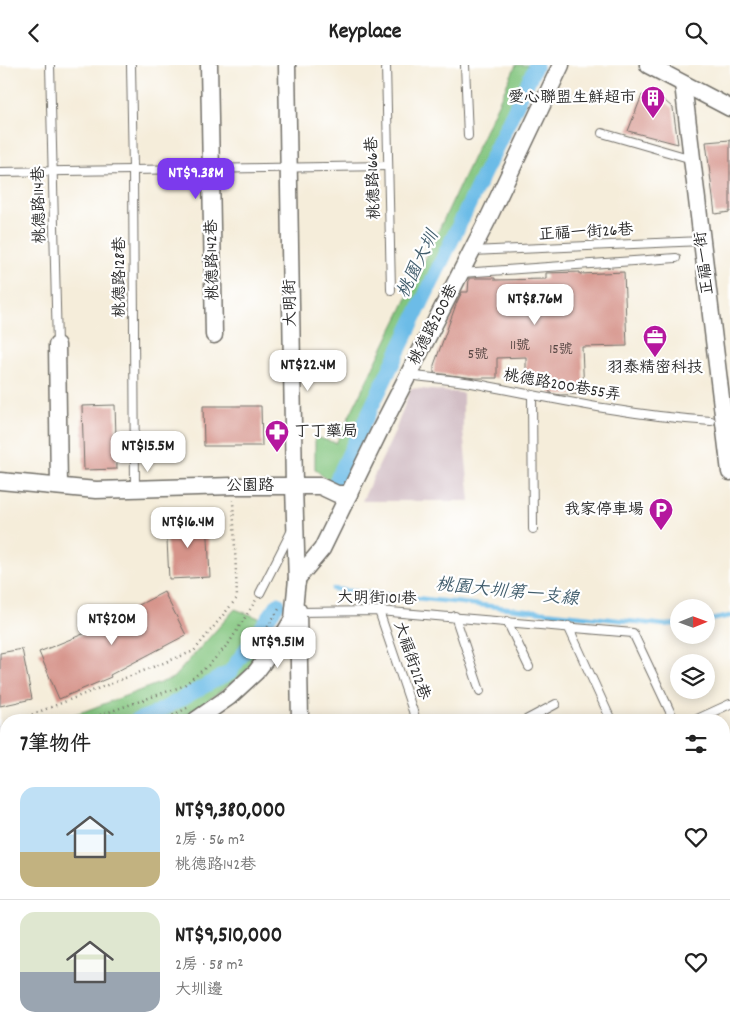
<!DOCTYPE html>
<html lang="zh-TW">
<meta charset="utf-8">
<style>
body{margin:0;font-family:Dekko,"LXGW WenKai TC",sans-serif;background:#f6f6f6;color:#222;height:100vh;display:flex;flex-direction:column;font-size:19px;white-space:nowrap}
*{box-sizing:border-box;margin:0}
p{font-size:16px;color:#767676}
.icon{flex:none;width:28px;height:28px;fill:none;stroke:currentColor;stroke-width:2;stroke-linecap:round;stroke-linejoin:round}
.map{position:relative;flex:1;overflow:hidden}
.details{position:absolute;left:0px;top:649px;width:730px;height:321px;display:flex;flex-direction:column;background:#fff;border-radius:20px 20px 0 0;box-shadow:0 2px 12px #0003}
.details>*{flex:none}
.needle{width:32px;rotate:89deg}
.controls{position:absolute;left:670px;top:534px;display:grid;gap:10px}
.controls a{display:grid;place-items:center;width:45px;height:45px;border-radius:50%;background:#fff;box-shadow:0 2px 12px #0003;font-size:25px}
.price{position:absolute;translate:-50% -42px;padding:0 11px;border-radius:10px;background:#fff;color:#222;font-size:16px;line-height:32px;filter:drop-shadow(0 1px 2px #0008)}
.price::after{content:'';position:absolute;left:50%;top:30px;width:15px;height:11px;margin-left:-8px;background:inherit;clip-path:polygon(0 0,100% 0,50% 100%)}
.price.on{background:#7c3aed;color:#fff}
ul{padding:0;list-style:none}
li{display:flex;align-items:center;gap:15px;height:125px;padding:0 20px}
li+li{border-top:1px solid #e0e0e0}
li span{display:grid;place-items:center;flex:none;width:140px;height:100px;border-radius:15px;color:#555}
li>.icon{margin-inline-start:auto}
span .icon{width:60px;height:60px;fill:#fffc;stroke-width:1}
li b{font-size:21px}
h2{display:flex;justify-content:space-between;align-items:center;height:60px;padding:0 20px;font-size:21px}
header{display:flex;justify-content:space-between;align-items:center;height:65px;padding:0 20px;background:#fff;font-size:22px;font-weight:800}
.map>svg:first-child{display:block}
.industrial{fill:#d2bec5}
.green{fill:#82c57e;stroke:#567854}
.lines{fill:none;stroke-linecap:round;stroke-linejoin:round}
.stream{stroke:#6cbce7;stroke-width:4.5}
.canal{stroke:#6cbce7;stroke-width:15}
.building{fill:#d59389}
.lane-casing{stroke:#726f68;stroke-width:10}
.street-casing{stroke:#726f68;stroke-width:19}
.path{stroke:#726f68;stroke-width:2.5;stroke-dasharray:1 4;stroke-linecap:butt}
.lane{stroke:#fff;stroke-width:8}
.street{stroke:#fff;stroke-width:16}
.labels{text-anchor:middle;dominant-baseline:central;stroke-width:4.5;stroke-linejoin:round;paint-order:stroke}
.number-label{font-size:14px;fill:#564542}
.poi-label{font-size:16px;fill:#2b2b2b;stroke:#fff;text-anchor:end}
.street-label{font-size:16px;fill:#2b2b2b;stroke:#fff}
.water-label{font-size:18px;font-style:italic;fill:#425e6d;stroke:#fff}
</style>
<header><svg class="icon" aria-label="back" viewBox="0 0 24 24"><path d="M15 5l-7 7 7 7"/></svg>Keyplace<svg class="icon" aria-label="search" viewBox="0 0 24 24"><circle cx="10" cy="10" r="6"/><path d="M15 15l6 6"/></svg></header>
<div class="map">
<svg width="730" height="969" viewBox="0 0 730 969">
<rect width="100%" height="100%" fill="#fff"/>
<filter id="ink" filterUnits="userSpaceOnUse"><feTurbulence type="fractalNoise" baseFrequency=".02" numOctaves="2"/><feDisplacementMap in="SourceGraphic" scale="10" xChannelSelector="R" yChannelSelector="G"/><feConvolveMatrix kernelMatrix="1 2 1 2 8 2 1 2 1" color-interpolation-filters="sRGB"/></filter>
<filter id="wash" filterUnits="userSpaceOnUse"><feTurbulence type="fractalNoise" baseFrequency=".0096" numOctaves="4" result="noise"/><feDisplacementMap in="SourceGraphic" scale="20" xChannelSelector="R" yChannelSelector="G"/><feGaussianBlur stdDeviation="1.12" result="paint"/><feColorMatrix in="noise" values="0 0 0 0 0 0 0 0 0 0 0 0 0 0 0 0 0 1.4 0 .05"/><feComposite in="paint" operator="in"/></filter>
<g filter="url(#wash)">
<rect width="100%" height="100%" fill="#f5edda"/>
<!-- industrial -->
<g class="industrial">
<polygon points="411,323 463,328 463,366 470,436 362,436 394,369"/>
<polygon points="6,742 6,964 301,964 301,969 0,969 0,744"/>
</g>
<!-- green -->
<g class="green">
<polygon points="516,0 530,0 330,418 315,404 315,372 336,378 399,250"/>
<polygon points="235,544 278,560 245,608 192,647 173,655 56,655 85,646 173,613"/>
</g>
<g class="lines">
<!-- stream -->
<g class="stream">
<polyline points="333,524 664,560 679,559"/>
<polyline points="706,556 730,551"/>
<polyline points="358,964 363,969"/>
</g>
<!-- canal -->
<g class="canal">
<polyline points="336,416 536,0"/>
<polyline points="137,655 154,649 230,607 278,539"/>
<polyline points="0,704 6,702"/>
</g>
</g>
<g id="blocks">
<!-- building -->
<g class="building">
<polygon points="642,30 665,36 673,43 678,79 628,66"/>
<polygon points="730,75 730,147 715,149 706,77"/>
<polygon points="580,207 580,209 624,207 627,281 582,282 584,329 560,330 550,328 549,309 526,310 526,292 497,293 497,313 475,313 434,308 434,300 457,237 462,227 468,227 469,213 495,213 495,215 546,214 546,208"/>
<polygon points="115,340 117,404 84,405 82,341"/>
<polygon points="203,341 261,341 262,381 204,381"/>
<polygon points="207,454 210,512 169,514 166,456"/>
<polygon points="164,527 186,570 110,610 111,612 59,634 39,587 105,560 104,558"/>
<polygon points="22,584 32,634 0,641 0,588"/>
</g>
</g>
</g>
<g filter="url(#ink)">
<use href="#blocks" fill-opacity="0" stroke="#726f68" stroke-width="1"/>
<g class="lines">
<defs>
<g id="lane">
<polyline points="50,0 57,280"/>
<polyline points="131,0 133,105 135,424"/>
<polyline points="386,0 391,225"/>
<polyline points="465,0 468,71"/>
<polyline points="602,68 692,94"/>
<polyline points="0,107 388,101"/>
<polyline points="472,186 702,176"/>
<polyline points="461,208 676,193"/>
<path d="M408,310C431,313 454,315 477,319C554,334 632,351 711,356"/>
<polyline points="532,330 533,464"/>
<polyline points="260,528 291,467"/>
<polyline points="379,546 416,655"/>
<polyline points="298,547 379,546 633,568 674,655"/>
<polyline points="455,551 480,626"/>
<polyline points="507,556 529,602"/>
<polyline points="568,561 611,655"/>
<polyline points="526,655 556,639"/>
<polyline points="695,655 730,639"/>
<polyline points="4,685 6,690"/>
<polyline points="365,964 370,969"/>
<polyline points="439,969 445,964"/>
</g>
<g id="street">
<polyline points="209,0 214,270"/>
<polyline points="287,0 294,421 297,518"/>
<polyline points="648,0 730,43"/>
<polyline points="683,19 730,407"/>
<polyline points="57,280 59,421"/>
<polyline points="0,416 96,425 232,421 320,421 337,429 349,429"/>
<polyline points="298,545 300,655"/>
<polyline points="196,655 229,632 256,607 281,574 293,554 297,514 322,484 379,367 488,154 561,0"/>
<polyline points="0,732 6,729"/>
<polyline points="724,752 730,752"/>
<polyline points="724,834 730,831"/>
<polyline points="724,894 730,894"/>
<polyline points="724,937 728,969"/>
<polyline points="309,964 310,969"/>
<polyline points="472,964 475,969"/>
</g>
</defs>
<!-- lane casing -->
<use href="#lane" class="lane-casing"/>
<!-- street casing -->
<use href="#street" class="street-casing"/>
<!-- path -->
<g class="path">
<polyline points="257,579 279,544"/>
<polyline points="18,655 194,586 237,533 233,435"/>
<polyline points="86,655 183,621 210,599 229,578 256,535"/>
<polyline points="164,655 187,643"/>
<polyline points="0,662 6,660"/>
</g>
<!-- lane -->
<use href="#lane" class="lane"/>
<!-- street -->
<use href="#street" class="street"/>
</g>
</g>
<!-- icons -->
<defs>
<symbol id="building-pin" viewBox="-11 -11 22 30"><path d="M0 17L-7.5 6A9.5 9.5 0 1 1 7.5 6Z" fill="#b5179e" stroke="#fff"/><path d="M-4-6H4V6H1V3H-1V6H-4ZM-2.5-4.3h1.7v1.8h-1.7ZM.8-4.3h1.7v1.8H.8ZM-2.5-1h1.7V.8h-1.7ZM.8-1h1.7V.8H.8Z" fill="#fff"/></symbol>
<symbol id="office-pin" viewBox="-11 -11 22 30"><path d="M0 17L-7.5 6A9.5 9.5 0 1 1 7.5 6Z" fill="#b5179e" stroke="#fff"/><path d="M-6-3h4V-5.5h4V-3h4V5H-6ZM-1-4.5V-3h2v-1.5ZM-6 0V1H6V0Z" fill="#fff"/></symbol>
<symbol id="pharmacy-pin" viewBox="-11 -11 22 30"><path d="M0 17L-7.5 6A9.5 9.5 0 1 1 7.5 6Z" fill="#b5179e" stroke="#fff"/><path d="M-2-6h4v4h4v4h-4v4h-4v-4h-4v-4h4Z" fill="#fff"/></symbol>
<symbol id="parking-pin" viewBox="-11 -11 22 30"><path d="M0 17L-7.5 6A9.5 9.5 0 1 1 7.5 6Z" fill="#b5179e" stroke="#fff"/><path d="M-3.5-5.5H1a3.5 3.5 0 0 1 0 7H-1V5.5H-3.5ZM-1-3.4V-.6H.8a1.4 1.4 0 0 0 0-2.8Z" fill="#fff"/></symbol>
</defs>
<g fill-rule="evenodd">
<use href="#building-pin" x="639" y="19" width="28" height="38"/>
<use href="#office-pin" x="641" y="258" width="28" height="38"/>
<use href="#pharmacy-pin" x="263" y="353" width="28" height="38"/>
<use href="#parking-pin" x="647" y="431" width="28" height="38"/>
</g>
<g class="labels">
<!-- number labels -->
<g class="number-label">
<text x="520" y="281">11號</text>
<text x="561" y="285">15號</text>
<text x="478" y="290">5號</text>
</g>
<!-- poi labels -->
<g class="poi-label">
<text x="636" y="33">愛心聯盟生鮮超市</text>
<text x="655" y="303" text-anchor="middle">羽泰精密科技</text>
<text x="294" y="367" text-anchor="start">丁丁藥局</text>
<text x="644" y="445">我家停車場</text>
</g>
<!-- street labels -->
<g class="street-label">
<text transform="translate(374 113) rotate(-92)">桃德路166巷</text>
<text transform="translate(40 140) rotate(-91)">桃德路114巷</text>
<text transform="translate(586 168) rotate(-3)">正福一街26巷</text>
<text transform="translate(213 195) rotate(-91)">桃德路142巷</text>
<text transform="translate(705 198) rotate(-97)">正福一街</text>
<text transform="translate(120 212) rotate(-90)">桃德路128巷</text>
<text transform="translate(291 238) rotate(-91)">大明街</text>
<text transform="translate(434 260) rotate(-63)">桃德路200巷</text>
<text transform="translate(562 321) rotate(10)">桃德路200巷55弄</text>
<text x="250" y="421">公園路</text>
<text transform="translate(377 534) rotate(1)">大明街101巷</text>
<text transform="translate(411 596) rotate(71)">大福街212巷</text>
</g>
<!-- water labels -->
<g class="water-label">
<text transform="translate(419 200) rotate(-64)">桃園大圳</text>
<text transform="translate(507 528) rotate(6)">桃園大圳第一支線</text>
</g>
</g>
</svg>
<div class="controls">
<a><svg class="needle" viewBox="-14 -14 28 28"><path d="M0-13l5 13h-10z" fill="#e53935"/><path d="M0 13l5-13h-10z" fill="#767676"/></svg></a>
<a><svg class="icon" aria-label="layers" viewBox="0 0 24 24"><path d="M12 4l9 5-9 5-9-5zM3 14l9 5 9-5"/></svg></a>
</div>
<b class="price on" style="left:196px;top:135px">NT$9.38M</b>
<b class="price" style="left:535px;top:261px">NT$8.76M</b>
<b class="price" style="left:308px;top:327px">NT$22.4M</b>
<b class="price" style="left:148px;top:408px">NT$15.5M</b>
<b class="price" style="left:188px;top:484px">NT$16.4M</b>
<b class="price" style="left:112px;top:581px">NT$20M</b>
<b class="price" style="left:278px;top:604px">NT$9.51M</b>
<section class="details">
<h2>7筆物件<svg class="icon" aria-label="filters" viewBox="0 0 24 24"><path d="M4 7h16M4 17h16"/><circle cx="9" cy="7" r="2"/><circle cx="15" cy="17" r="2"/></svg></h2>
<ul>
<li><span style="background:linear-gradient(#bfe0f5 65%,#c2b280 0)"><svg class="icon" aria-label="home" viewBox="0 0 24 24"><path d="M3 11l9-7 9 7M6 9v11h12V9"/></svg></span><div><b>NT$9,380,000</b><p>2房 · 56 m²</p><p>桃德路142巷</p></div><svg class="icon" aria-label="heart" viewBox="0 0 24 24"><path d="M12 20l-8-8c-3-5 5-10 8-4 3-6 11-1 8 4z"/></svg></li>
<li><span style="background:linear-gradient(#dfe7d0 60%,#9aa5b1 0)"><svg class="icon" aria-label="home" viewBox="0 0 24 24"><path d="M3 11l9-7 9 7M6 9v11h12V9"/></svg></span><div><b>NT$9,510,000</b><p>2房 · 58 m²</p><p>大圳邊</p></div><svg class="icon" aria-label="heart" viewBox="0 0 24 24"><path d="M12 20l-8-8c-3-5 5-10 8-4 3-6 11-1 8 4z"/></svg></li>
</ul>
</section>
</div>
